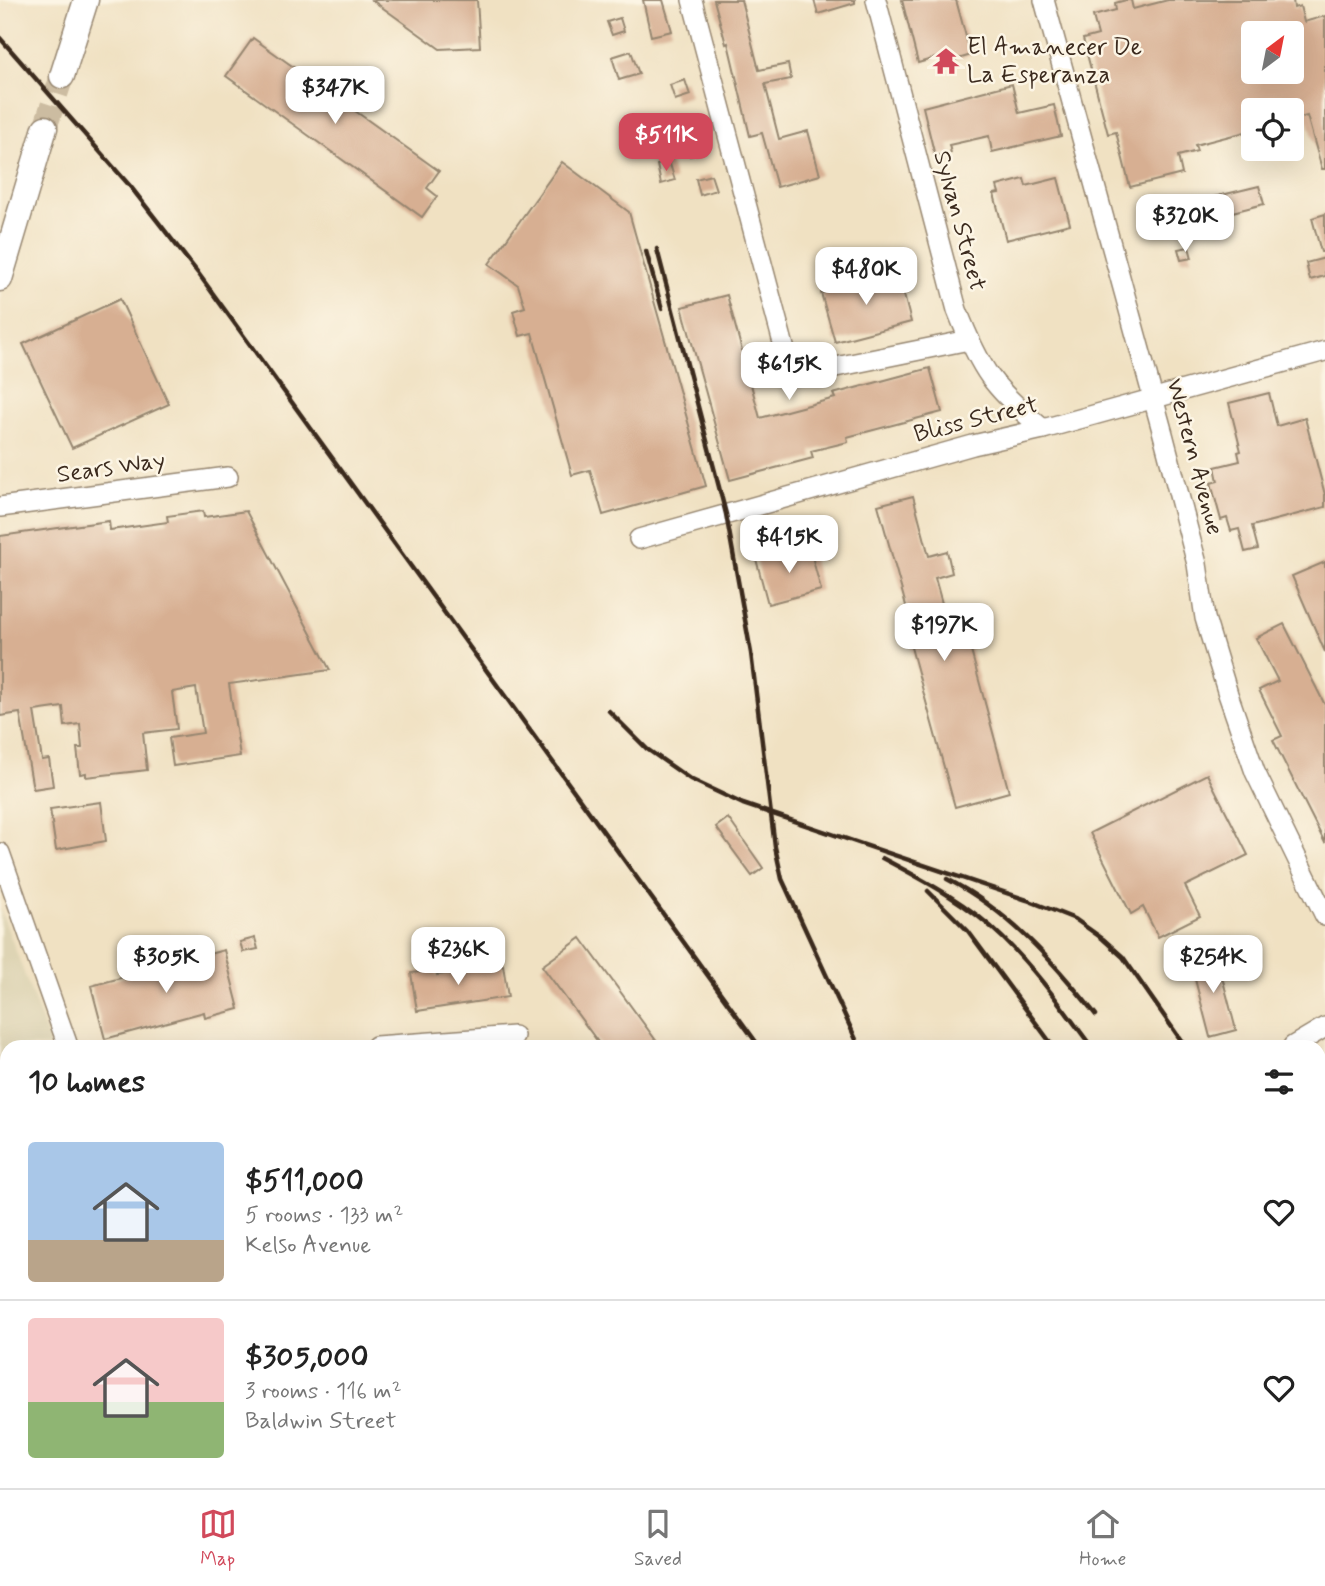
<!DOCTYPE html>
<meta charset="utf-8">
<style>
body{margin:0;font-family:Mynerve,sans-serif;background:#f6f6f6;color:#222;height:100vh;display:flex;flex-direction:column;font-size:26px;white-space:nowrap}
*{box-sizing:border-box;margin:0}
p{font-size:23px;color:#767676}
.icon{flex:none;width:38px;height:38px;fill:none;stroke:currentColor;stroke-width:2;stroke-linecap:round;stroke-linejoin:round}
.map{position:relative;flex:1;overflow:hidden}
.sheet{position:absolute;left:0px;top:1040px;width:1326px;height:450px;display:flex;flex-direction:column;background:#fff;border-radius:21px 21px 0 0;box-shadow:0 7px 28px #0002}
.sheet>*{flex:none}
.needle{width:46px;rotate:32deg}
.tools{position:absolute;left:1241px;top:21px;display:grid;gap:14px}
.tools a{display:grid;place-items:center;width:63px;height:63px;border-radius:7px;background:#fff;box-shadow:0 7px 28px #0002;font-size:35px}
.price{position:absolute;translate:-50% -60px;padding:0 16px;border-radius:14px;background:#fff;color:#222;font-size:23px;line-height:46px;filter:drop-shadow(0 2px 4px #0008)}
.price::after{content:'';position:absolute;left:50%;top:42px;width:21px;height:16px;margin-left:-10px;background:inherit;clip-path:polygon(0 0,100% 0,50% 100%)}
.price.active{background:#d1495b;color:#fff}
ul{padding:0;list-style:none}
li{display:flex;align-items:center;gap:21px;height:175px;padding:0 28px}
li+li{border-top:2px solid #e0e0e0}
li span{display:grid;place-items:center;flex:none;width:196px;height:140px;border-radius:7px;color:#555}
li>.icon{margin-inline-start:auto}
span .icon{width:84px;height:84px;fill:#fffc;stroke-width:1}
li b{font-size:30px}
h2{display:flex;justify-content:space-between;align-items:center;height:84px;padding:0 28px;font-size:30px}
.dock{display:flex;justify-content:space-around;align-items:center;height:98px;border-top:2px solid #e0e0e0;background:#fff;font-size:19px;color:#767676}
.dock a{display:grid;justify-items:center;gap:4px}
.dock .active{color:#d1495b}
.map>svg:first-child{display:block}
.built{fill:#ded4b4}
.building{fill:#d7af92;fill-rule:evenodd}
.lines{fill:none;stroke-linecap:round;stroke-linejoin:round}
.major-tunnel{stroke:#ccbca1;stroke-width:24;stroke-dasharray:24 12;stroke-linecap:butt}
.minor-casing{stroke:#968670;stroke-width:22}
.major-casing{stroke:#968670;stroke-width:27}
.minor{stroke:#fff;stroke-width:19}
.major{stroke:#fff;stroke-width:24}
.rail{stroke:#3b2a1e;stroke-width:4.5}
.labels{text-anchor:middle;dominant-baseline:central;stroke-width:5;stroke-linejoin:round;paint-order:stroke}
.poi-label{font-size:24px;fill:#3b2a1e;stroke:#fcf5e5;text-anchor:start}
.street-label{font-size:24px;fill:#3b2a1e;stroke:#fcf5e5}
</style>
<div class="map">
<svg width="1325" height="1488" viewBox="0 0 1325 1488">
<rect width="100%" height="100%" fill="#fcf5e5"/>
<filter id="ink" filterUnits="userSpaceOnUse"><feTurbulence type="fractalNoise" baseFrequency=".0143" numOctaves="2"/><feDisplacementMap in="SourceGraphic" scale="14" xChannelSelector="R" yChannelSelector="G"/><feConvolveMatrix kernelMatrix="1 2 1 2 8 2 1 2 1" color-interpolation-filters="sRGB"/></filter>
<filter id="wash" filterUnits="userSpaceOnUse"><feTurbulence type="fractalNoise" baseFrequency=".00686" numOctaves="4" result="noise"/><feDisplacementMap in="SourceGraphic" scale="28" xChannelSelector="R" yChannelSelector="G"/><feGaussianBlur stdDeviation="1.57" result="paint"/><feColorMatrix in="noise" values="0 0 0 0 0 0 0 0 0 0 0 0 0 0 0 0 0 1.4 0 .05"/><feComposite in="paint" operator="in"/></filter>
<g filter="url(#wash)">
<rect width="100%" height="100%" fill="#f0e1c2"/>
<!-- built -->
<polygon class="built" points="0,908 51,1046 7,1046 7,1083 0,1086"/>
<g id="blocks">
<!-- building -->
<g class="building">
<polygon points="372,0 477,0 480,47 440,49"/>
<polygon points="643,0 663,0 672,31 651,36"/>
<polygon points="714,0 741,0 759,70 788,64 791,79 765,84 779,139 808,131 820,175 777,187 762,133 750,136 728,43 726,44"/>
<polygon points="814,0 855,0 855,3 818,14"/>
<polygon points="902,0 956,0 971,55 952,61 950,54 918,63"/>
<path d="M1126,0H1131L1133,9L1168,0H1293L1294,8L1300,6L1304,22L1325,16V169H1322L1307,116L1292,120V110H1253V130L1195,145L1197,151L1178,156L1182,174L1130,187L1116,132L1108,134L1083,39L1098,35L1093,16L1116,10L1115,3ZM1253,33H1292V72H1253Z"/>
<polygon points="620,18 624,31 612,35 607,22"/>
<polygon points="253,38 439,171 427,188 437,196 422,217 226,76"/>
<polygon points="631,51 639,74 619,80 612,57"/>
<polygon points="685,80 690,95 675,100 670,85"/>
<polygon points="1012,84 1019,113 1054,105 1061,136 992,152 989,136 949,145 951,153 935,156 923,107"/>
<polygon points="700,133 705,152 690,156 686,137"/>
<polygon points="669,161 675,180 661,184 657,165"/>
<polygon points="562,162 629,212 706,486 603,515 590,470 572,475 532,333 520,336 513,311 525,307 518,285 489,264"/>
<polygon points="711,175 716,190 700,195 696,179"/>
<polygon points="1058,178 1070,224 1006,240 994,194 999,193 997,186 1024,179 1026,186"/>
<polygon points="1259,186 1264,204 1169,228 1164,209"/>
<polygon points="1325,214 1325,252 1321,252 1312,218"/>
<polygon points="1189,247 1192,258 1181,260 1178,249"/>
<polygon points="1325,258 1325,276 1310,280 1306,263"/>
<polygon points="898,272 911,322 835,342 821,293"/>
<polygon points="727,295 760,418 835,398 833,394 930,368 942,412 847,437 848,442 811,451 813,458 730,480 682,307"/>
<polygon points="120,299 169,404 72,448 23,344"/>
<polygon points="1269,393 1277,426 1305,418 1325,495 1325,507 1252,526 1258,549 1245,552 1239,529 1231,531 1227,518 1221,520 1211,483 1218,481 1215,467 1240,461 1238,452 1241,451 1229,403"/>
<polygon points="913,496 929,556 947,551 952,573 935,578 949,629 964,625 1009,792 955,807 909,640 915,638 878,505"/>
<polygon points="203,511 204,517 246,511 330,670 229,684 240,756 173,766 169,738 203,733 196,688 172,692 177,729 143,733 147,770 86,777 86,773 80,774 77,748 82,748 80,724 65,726 63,707 34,711 42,760 49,759 53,786 33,789 20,713 0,716 0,536 109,521 110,530 168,522 167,516"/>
<polygon points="809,545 821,590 768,604 756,559"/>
<polygon points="1325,562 1325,652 1292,576"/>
<polygon points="1284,624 1325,705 1325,843 1273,740 1282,736 1259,690 1278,681 1256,638"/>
<polygon points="1207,774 1248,855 1185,886 1200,916 1158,937 1143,907 1131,914 1090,833"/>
<polygon points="101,802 106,841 56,850 50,809"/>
<polygon points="728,818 763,868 752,876 716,827"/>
<polygon points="255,938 258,949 243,952 240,942"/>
<polygon points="581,938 660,1046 601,1046 542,966"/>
<polygon points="224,950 239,1009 205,1018 204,1012 105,1039 91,986"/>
<polygon points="1216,954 1236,1030 1210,1037 1190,960"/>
<polygon points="503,965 508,997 417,1011 411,973 436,970 437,975"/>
</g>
</g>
</g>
<g filter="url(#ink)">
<use href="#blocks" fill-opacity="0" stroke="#968670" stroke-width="2"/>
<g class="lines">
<!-- major-tunnel -->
<polyline class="major-tunnel" points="45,128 62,76"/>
<defs>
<g id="minor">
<polyline points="692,0 787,358 795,368 811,372 969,340"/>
<path d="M876,0L957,310C981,371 993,388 1043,429"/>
<polyline points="1044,0 1163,434 1197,564 1205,618 1228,694 1255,772 1325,916"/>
<polyline points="0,507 228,477"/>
<polyline points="639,539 973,445 1043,429 1325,351"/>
<polyline points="0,853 68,1046"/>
<polyline points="376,1046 514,1036"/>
<polyline points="1293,1046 1325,1027"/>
<polyline points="0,1104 7,1101"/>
<polyline points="1320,1367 1325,1370"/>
<polyline points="0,1382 7,1399"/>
<polyline points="44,1482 46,1488"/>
<polyline points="254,1482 257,1488"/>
<polyline points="425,1482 428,1488"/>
<polyline points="609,1482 612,1488"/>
</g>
<g id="major">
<polyline points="62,76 86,0"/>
<polyline points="0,279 45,128"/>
</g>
</defs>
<!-- minor casing -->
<use href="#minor" class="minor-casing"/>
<!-- major casing -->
<use href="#major" class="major-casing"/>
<!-- minor -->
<use href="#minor" class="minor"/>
<!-- major -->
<use href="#major" class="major"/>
<!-- rail -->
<g class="rail">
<polyline points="0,38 130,186 198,273 759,1046"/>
<polyline points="657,249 726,514 751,653 775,847 782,879 859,1046"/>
<polyline points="646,251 662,309"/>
<polyline points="609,711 647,749 690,779 743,804 1027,900 1075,919 1103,939 1123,957 1185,1046"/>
<path d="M882,858C924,880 969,904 1003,938C1035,969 1061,1006 1088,1042"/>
<path d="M947,879C1009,911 1054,962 1096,1015"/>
<polyline points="928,891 968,931 1053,1046"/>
<polyline points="1320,1410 1325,1414"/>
<polyline points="1102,1482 1108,1488"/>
</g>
</g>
</g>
<!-- icons -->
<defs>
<symbol id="temple-bare" viewBox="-9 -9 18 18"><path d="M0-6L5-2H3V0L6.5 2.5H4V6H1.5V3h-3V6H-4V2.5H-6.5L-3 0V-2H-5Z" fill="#d1495b" stroke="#fcf5e5" stroke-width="2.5" paint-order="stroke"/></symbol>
</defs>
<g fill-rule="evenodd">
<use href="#temple-bare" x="927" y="42" width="38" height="38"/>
</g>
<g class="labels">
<!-- poi labels -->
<g class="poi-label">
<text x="967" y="47">El Amanecer De<tspan x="967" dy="28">La Esperanza</tspan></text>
</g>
<!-- street labels -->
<g class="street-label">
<text transform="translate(959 221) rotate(75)">Sylvan Street</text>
<text transform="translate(976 420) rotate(-14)">Bliss Street</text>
<text transform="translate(1194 457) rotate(75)">Western Avenue</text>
<text transform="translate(111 468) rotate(-8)">Sears Way</text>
</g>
</g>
</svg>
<div class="tools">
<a><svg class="needle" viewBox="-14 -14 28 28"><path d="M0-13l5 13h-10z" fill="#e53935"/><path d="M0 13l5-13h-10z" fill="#767676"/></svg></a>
<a><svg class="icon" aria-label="locate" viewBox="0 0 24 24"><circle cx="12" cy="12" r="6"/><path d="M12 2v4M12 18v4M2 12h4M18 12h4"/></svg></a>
</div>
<b class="price" style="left:335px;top:126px">$347K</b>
<b class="price active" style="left:666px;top:173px">$511K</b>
<b class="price" style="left:1185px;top:254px">$320K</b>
<b class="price" style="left:866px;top:307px">$480K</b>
<b class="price" style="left:789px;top:402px">$615K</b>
<b class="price" style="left:789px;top:575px">$415K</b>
<b class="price" style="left:944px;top:663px">$197K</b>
<b class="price" style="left:458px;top:987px">$236K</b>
<b class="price" style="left:166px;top:995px">$305K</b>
<b class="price" style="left:1213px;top:995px">$254K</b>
<section class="sheet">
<h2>10 homes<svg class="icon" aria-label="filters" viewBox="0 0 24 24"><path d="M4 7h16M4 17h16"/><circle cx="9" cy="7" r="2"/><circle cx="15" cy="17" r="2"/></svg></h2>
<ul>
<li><span style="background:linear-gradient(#a9c7e8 70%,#b9a48a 0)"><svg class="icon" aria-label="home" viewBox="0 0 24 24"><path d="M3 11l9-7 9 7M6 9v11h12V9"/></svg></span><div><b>$511,000</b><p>5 rooms · 133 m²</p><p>Kelso Avenue</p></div><svg class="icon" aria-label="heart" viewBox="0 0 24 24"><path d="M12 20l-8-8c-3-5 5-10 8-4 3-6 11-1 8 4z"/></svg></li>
<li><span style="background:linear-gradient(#f6c9c9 60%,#8fb573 0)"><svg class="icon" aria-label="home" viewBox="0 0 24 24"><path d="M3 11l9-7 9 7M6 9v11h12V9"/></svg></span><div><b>$305,000</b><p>3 rooms · 116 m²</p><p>Baldwin Street</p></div><svg class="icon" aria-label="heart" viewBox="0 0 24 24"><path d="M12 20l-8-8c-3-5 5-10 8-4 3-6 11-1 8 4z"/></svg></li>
</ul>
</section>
</div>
<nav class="dock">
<a class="active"><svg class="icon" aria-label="map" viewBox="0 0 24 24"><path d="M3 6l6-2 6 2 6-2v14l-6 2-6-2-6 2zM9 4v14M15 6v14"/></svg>Map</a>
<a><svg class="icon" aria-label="saved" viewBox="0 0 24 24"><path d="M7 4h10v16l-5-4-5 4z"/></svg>Saved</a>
<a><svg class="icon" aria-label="home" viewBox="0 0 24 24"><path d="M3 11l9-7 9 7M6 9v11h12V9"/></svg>Home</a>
</nav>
